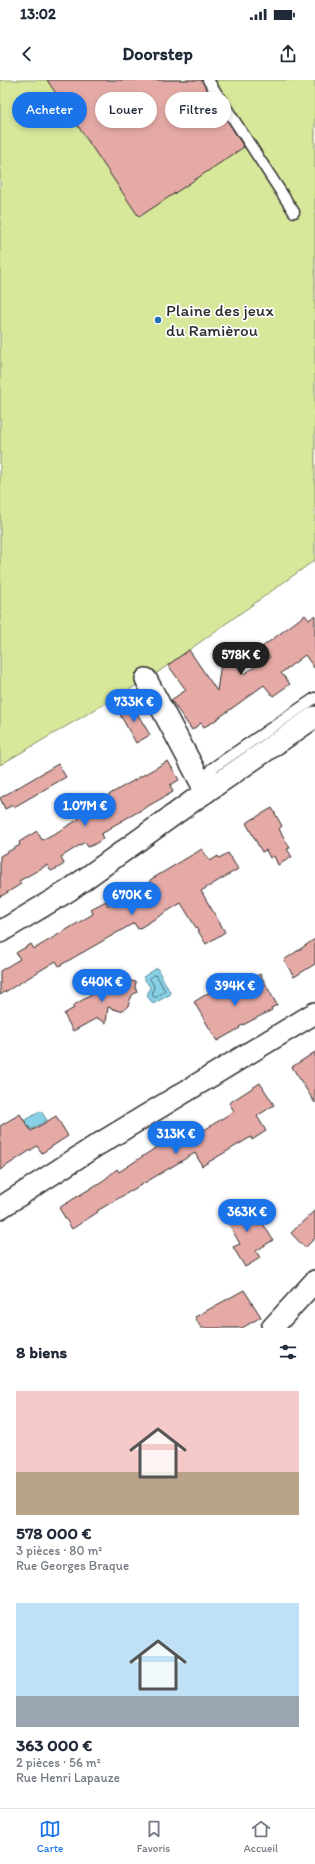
<!DOCTYPE html>
<html lang="fr">
<meta charset="utf-8">
<style>
body{margin:0;font-family:Itim,sans-serif;background:#f6f6f7;color:#1f2937;height:100vh;display:flex;flex-direction:column;font-size:15px;white-space:nowrap}
*{box-sizing:border-box;margin:0}
p{font-size:13px;color:#747a83}
.icon{flex:none;width:22px;height:22px;fill:none;stroke:currentColor;stroke-width:2;stroke-linecap:round;stroke-linejoin:round}
.map{position:relative;height:1248px;overflow:hidden}
.side{display:flex;flex-direction:column;background:#fff;flex:1}
.side>*{flex:none}
.guide{position:absolute;left:12px;top:12px;width:291px;height:36px;display:flex;gap:8px}
.price{position:absolute;translate:-50% -34px;padding:0 9px;border-radius:14px;background:#1a73e8;color:#fff;font-size:13px;line-height:26px;filter:drop-shadow(0 1px 2px #0008)}
.price::after{content:'';position:absolute;left:50%;top:24px;width:12px;height:9px;margin-left:-6px;background:inherit;clip-path:polygon(0 0,100% 0,50% 100%)}
.price.current{background:#222;color:#fff}
ul{padding:0;list-style:none}
li{display:grid;align-content:center;gap:8px;height:212px;padding:0 16px}
li span{display:grid;place-items:center;height:124px;border-radius:0px;color:#555}
li>.icon{margin-inline-start:auto}
span .icon{width:72px;height:72px;fill:#fffc;stroke-width:1}
li b{font-size:17px}
h2{display:flex;justify-content:space-between;align-items:center;height:48px;padding:0 16px;font-size:17px}
.pill{padding:0 14px;border-radius:18px;background:#fff;box-shadow:0 2px 6px #0003;font-size:14px;line-height:36px}
.pill.current{background:#1a73e8;color:#fff}
.status{display:flex;justify-content:space-between;align-items:center;height:28px;padding:0 20px;background:#fff;direction:ltr}
.status svg{height:11px;fill:currentColor}
header{display:flex;justify-content:space-between;align-items:center;height:52px;padding:0 16px;background:#fff;font-size:18px;font-weight:700}
.tabs{display:flex;justify-content:space-around;align-items:center;height:56px;border-top:1px solid #e0e1e3;background:#fff;font-size:11px;color:#747a83}
.tabs a{display:grid;justify-items:center;gap:2px}
.tabs .current{color:#1a73e8}
.map>svg:first-child{display:block}
.green{fill:#d7e89b;stroke:#818a63}
.water{fill:#86d1e6;stroke:#628f9b}
.lines{fill:none;stroke-linecap:round;stroke-linejoin:round}
.shore{stroke:#4f6d76;stroke-width:1}
.building{fill:#e5aaa6;stroke:#2b2b2b}
.service-casing{stroke:#2b2b2b;stroke-width:13}
.minor-casing{stroke:#2b2b2b;stroke-width:24}
.service{stroke:#fff;stroke-width:10}
.minor{stroke:#fff;stroke-width:21}
.poi-dot{fill:#1f6fb2;stroke:#fff;stroke-width:1.5}
.labels{text-anchor:middle;dominant-baseline:central;stroke-width:3.5;stroke-linejoin:round;paint-order:stroke}
.poi-label{font-size:17px;fill:#2b2b2b;stroke:#fff;text-anchor:start}
</style>
<div class="status"><b>13:02</b><svg viewBox="0 0 49 12"><path d="M0 12V9h3v3zM5 12V6h3v6zM10 12V3h3v9zM15 12V0h3v12zM26 1h20v11H26zM47 4h2v5h-2z"/></svg></div>
<header><svg class="icon" aria-label="back" viewBox="0 0 24 24"><path d="M15 5l-7 7 7 7"/></svg>Doorstep<svg class="icon" aria-label="share" viewBox="0 0 24 24"><path d="M12 15V3M7 8l5-5 5 5M5 13v7h14v-7"/></svg></header>
<div class="map">
<svg width="315" height="1248" viewBox="0 0 315 1248">
<rect width="100%" height="100%" fill="#fff"/>
<filter id="ink" filterUnits="userSpaceOnUse"><feTurbulence type="fractalNoise" baseFrequency=".025" numOctaves="2"/><feDisplacementMap in="SourceGraphic" scale="8" xChannelSelector="R" yChannelSelector="G"/><feConvolveMatrix kernelMatrix="1 2 1 2 8 2 1 2 1" color-interpolation-filters="sRGB"/></filter>
<g filter="url(#ink)">
<!-- green -->
<polygon class="green" points="0,0 315,0 315,480 154,595 0,685"/>
<!-- water -->
<g class="water">
<polygon points="157,888 171,914 153,924 147,916 150,907 143,897"/>
<polygon points="41,1031 47,1040 32,1049 29,1049 24,1041"/>
</g>
<g class="lines">
<!-- shore -->
<polygon class="shore" points="154,895 157,896 165,911 155,918 152,915 154,906 150,899"/>
</g>
<!-- building -->
<g class="building">
<polygon points="47,0 202,0 244,67 139,137"/>
<polygon points="305,535 309,540 315,535 315,589 305,575 281,593 290,604 273,616 264,605 213,642 204,647 201,643 192,650 171,620 186,610 168,585 189,570 217,611 221,583 238,585 244,594 270,577 262,567"/>
<polygon points="131,623 150,655 136,663 118,631"/>
<polygon points="168,681 179,700 170,705 173,712 111,747 112,748 101,754 103,759 93,765 88,767 85,762 61,777 64,784 58,788 51,791 47,785 19,801 21,804 0,817 0,776 20,765 19,762 37,751 42,760 61,750 79,739 74,731 94,719 96,722"/>
<polygon points="58,684 66,697 14,727 13,725 5,729 0,718"/>
<polygon points="272,728 282,746 279,749 290,768 287,769 292,777 278,785 274,776 270,778 266,770 262,772 246,743"/>
<polygon points="202,769 210,781 218,776 219,778 228,773 238,789 201,811 225,852 206,864 181,823 138,849 134,843 59,886 56,881 0,915 0,891 20,879 16,873 31,864 34,869 93,834 91,829 106,821 108,826 151,802 150,800"/>
<polygon points="315,859 315,884 294,897 284,880"/>
<polygon points="260,894 277,925 271,928 272,930 239,947 240,948 217,961 194,922 216,908 220,915"/>
<polygon points="127,895 131,901 136,902 135,907 137,912 132,915 127,928 120,931 108,927 106,943 97,938 73,951 64,934 74,928 72,926"/>
<polygon points="315,972 315,1023 292,987"/>
<polygon points="260,1003 274,1025 257,1036 266,1051 252,1060 251,1057 202,1086 195,1073 97,1131 98,1132 72,1149 59,1128 104,1100 117,1089 119,1092 181,1051 187,1061 234,1031 229,1023"/>
<polygon points="20,1034 31,1051 56,1036 68,1056 42,1073 37,1066 0,1090 0,1046"/>
<polygon points="244,1120 255,1139 259,1137 273,1160 256,1171 260,1178 245,1187 233,1167 240,1164 223,1133"/>
<polygon points="315,1130 315,1158 305,1168 291,1153"/>
<polygon points="244,1210 261,1237 242,1248 201,1248 195,1237"/>
</g>
<g class="lines">
<defs>
<g id="service">
<polyline points="208,0 294,132"/>
<polyline points="215,706 211,689 315,618"/>
</g>
<g id="minor">
<polyline points="146,599 206,712"/>
<polyline points="0,852 68,811 197,718 315,637"/>
<polyline points="0,1128 94,1067 315,933"/>
<polyline points="272,1248 315,1201"/>
</g>
</defs>
<!-- service casing -->
<use href="#service" class="service-casing"/>
<!-- minor casing -->
<use href="#minor" class="minor-casing"/>
<!-- service -->
<use href="#service" class="service"/>
<!-- minor -->
<use href="#minor" class="minor"/>
</g>
</g>
<!-- markers -->
<circle class="poi-dot" cx="158" cy="240" r="4"/>
<g class="labels">
<!-- poi labels -->
<g class="poi-label">
<text x="166" y="230">Plaine des jeux<tspan x="166" dy="20">du Ramièrou</tspan></text>
</g>
</g>
</svg>
<b class="price current" style="left:241px;top:596px">578K €</b>
<b class="price" style="left:134px;top:643px">733K €</b>
<b class="price" style="left:85px;top:747px">1.07M €</b>
<b class="price" style="left:132px;top:836px">670K €</b>
<b class="price" style="left:102px;top:923px">640K €</b>
<b class="price" style="left:235px;top:927px">394K €</b>
<b class="price" style="left:176px;top:1075px">313K €</b>
<b class="price" style="left:247px;top:1153px">363K €</b>
<div class="guide">
<a class="pill current">Acheter</a>
<a class="pill">Louer</a>
<a class="pill">Filtres</a>
</div>
</div>
<section class="side">
<h2>8 biens<svg class="icon" aria-label="filters" viewBox="0 0 24 24"><path d="M4 7h16M4 17h16"/><circle cx="9" cy="7" r="2"/><circle cx="15" cy="17" r="2"/></svg></h2>
<ul>
<li><span style="background:linear-gradient(#f6c9c9 65%,#b9a48a 0)"><svg class="icon" aria-label="home" viewBox="0 0 24 24"><path d="M3 11l9-7 9 7M6 9v11h12V9"/></svg></span><div><b>578 000 €</b><p>3 pièces · 80 m²</p><p>Rue Georges Braque</p></div></li>
<li><span style="background:linear-gradient(#bfe0f5 75%,#9aa5b1 0)"><svg class="icon" aria-label="home" viewBox="0 0 24 24"><path d="M3 11l9-7 9 7M6 9v11h12V9"/></svg></span><div><b>363 000 €</b><p>2 pièces · 56 m²</p><p>Rue Henri Lapauze</p></div></li>
</ul>
</section>
<nav class="tabs">
<a class="current"><svg class="icon" aria-label="map" viewBox="0 0 24 24"><path d="M3 6l6-2 6 2 6-2v14l-6 2-6-2-6 2zM9 4v14M15 6v14"/></svg>Carte</a>
<a><svg class="icon" aria-label="saved" viewBox="0 0 24 24"><path d="M7 4h10v16l-5-4-5 4z"/></svg>Favoris</a>
<a><svg class="icon" aria-label="home" viewBox="0 0 24 24"><path d="M3 11l9-7 9 7M6 9v11h12V9"/></svg>Accueil</a>
</nav>
